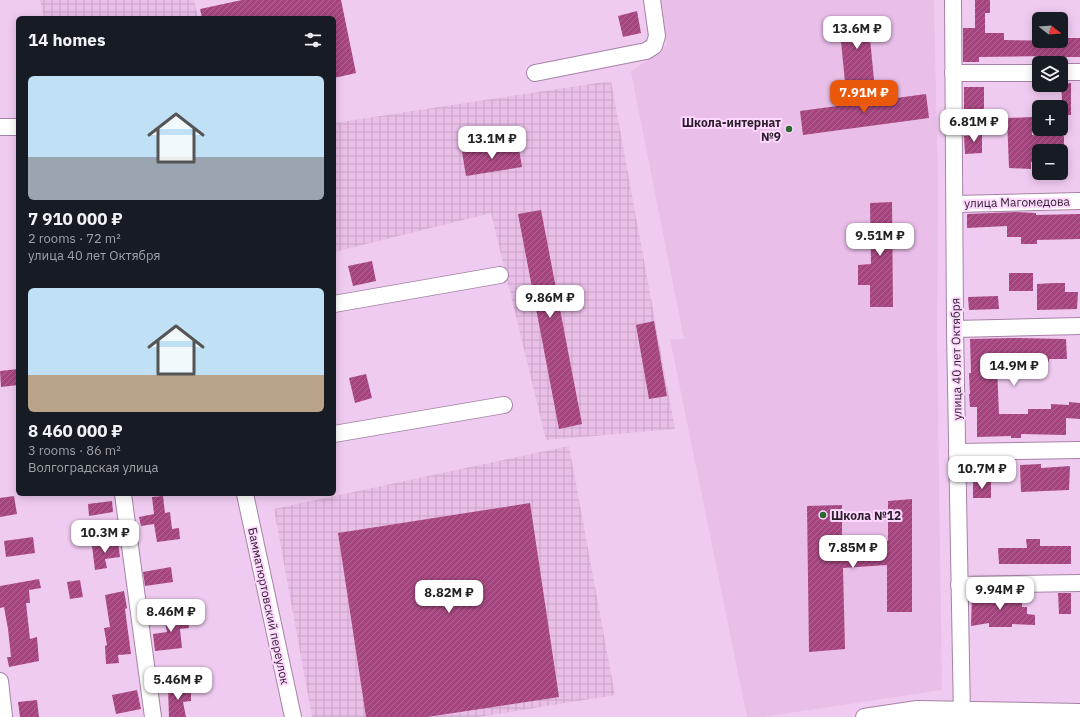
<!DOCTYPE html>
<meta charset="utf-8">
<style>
body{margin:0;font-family:"IBM Plex Sans",sans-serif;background:#242831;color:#f1f3f6;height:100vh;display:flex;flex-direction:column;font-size:15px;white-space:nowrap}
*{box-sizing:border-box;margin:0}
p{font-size:13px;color:#9ea1a6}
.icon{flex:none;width:22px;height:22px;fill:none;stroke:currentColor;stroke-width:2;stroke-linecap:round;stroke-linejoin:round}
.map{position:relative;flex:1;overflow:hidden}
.sheet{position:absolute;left:16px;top:16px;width:320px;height:480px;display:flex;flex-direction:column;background:#171b24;border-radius:6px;box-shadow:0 2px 10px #0003}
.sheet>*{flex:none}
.needle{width:26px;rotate:107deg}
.controls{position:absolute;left:1032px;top:12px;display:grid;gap:8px}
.controls a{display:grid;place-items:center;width:36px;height:36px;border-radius:6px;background:#171b24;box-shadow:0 2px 10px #0003;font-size:20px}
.price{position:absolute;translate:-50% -34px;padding:0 9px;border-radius:8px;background:#fff;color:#222;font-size:13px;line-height:26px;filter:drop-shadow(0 1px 2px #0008)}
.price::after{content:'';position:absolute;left:50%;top:24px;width:12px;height:9px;margin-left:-6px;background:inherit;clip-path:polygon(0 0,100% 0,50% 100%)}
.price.active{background:#ea580c;color:#fff}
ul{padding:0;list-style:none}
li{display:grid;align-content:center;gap:8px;height:212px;padding:0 12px}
li span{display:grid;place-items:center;height:124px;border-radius:6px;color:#555}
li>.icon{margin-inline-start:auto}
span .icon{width:72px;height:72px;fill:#fffc;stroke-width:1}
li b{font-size:17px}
h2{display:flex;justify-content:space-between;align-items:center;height:48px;padding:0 12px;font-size:17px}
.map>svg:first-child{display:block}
.built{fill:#e9bee9}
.industrial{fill:url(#industrial-grid)}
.building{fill:url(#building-hatch)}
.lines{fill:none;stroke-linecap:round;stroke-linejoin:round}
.minor-casing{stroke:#a683a6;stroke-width:18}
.minor{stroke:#fff;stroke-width:16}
.poi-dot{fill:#286730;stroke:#fed8fe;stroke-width:1.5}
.labels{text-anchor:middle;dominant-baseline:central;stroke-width:4;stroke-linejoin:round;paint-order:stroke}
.poi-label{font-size:12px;font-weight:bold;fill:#2b1d2b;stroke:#fed8fe;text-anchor:end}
.street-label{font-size:12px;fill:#2b1d2b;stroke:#fed8fe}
</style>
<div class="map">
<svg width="1080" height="717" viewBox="0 0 1080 717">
<defs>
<pattern id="industrial-grid" width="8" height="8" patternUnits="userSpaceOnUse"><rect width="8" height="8" fill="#e9bee9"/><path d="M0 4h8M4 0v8" fill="none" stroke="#c8a3c8"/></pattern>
<pattern id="building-hatch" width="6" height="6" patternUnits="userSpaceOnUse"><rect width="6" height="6" fill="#a6447f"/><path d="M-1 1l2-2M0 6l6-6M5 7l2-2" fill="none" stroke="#ae6892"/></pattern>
</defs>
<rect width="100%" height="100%" fill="#f0cbf1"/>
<!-- built -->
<polygon class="built" points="661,0 934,0 938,186 937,339 942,690 763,717 747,717 670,339 684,339 631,72 667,45"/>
<!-- industrial -->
<g class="industrial">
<polygon points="40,0 194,0 198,18 44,18"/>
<polygon points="611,81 675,429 546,440 491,213 334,252 334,123"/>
<polygon points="569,446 615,695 479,717 312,717 274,509"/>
</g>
<!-- building -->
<g class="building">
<polygon points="242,0 341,0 356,73 334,78 334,18 202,18 200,9"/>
<polygon points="975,0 990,0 990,13 985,13 985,33 1004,33 1004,40 1061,41 1061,38 1080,38 1080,57 1050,57 1050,56 979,57 979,62 963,62 963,28 975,28"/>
<polygon points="637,11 641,33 623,37 618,16"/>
<polygon points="868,18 874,80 845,82 839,21"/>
<polygon points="1071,83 1071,115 1063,115 1061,84"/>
<polygon points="964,87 984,87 984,111 964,110"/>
<polygon points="926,94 929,118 803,135 800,111"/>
<polygon points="1032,117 1032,135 1064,136 1064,151 1039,151 1039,161 1031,162 1031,169 1009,168 1007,118"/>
<polygon points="973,129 982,129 982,153 965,154 964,136 973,135"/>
<polygon points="518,143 522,167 466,176 462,152"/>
<polygon points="892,202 893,307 870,307 870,285 858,285 858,265 871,264 870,203"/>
<polygon points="541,210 582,424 559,429 518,214"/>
<polygon points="1016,212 1036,213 1036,215 1080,214 1080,239 1037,240 1037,244 1021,244 1021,237 1007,237 1007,226 967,228 967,214"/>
<polygon points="372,261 376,281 353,286 348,266"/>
<rect x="1009" y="273" width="24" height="18"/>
<polygon points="1054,283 1065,283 1065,292 1078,292 1077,309 1037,310 1037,284"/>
<polygon points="998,296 999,309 969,310 968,297"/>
<polygon points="654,321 667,396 649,399 636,325"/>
<polygon points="1012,338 1066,339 1067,359 1049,359 1049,362 1037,362 1037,367 997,367 999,414 1028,414 1028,409 1051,409 1051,404 1069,405 1069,402 1080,403 1080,419 1066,418 1066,435 1021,434 1021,438 1011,438 1011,436 977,437 977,407 970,407 969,394 970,394 969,373 971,373 970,339"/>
<polygon points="18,369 18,385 1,387 0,371"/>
<polygon points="366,374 372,398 355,403 349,378"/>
<polygon points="1041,464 1041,468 1070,466 1069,490 1021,492 1020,465"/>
<polygon points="973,481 991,482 991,498 973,498"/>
<polygon points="14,496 17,514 0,517 0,498"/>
<polygon points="163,496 165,513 170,512 172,529 179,528 180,539 157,542 154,524 141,526 139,517 154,514 152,497"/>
<polygon points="912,499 912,612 887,612 887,565 843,568 845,649 809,652 807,506 842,505 842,542 888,541 888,501"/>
<polygon points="112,501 113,512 89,516 88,504"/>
<polygon points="530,503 559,697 427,717 366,717 338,533"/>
<polygon points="33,537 35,553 6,557 4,541"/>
<polygon points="1026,539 1040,539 1040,546 1071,546 1071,564 999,564 998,548 1027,548"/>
<polygon points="118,542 120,557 105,559 107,568 95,570 92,546"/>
<polygon points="171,567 173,582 145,586 143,572"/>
<polygon points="39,579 41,588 29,590 30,603 26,603 30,639 37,637 39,661 9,667 7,657 11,657 8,629 4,607 0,608 0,586"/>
<polygon points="80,580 83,597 70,599 67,582"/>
<polygon points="124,591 127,608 125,609 131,654 118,655 119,663 106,664 105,646 107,645 104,628 110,627 105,595"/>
<polygon points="1058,593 1071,593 1071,614 1059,614"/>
<polygon points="972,594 1022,594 1022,607 1027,607 1027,614 1035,615 1035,625 1012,624 1012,627 989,627 989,623 971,626"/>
<polygon points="187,613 189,628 180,629 182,648 155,651 153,634 167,632 164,617"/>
<polygon points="191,687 191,701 183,702 186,717 169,717 168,688"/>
<polygon points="137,690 141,709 116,714 112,695"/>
<polygon points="37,700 39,717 20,717 18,702"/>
</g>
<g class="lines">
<defs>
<g id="minor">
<polyline points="953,0 955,329 962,717"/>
<polyline points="1061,72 1080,72"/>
<polyline points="535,73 646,51 654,46 657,36 652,0"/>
<polyline points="953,73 1039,73"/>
<polyline points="0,127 18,127"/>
<polyline points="955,204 1080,201"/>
<polyline points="334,304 500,275"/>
<polyline points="955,329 1080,326"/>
<polyline points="334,434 504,405"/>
<polyline points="957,452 1080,450"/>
<polyline points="123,494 153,717"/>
<polyline points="245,494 293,717"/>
<polyline points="959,585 1080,583"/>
<polyline points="0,681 4,717"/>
<polyline points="864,717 917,709 1080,712"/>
</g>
</defs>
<!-- minor casing -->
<use href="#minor" class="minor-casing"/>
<!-- minor -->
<use href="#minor" class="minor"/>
</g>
<!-- markers -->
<g class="poi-dot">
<circle cx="789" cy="129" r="4"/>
<circle cx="823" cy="515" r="4"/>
</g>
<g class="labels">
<!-- poi labels -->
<g class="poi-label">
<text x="781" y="122">Школа-интернат<tspan x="781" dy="14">№9</tspan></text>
<text x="831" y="515" text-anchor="start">Школа №12</text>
</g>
<!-- street labels -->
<g class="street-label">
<text transform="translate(1017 202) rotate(-1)">улица Магомедова</text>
<text transform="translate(956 359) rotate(-91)">улица 40 лет Октября</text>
<text transform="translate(269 606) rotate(78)">Бамматюртовский переулок</text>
</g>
</g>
</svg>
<div class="controls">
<a><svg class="needle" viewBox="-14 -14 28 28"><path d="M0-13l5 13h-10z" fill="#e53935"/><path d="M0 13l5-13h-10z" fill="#9ea1a6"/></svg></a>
<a><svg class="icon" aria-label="layers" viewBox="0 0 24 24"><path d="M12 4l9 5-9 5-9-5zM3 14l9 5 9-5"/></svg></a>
<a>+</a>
<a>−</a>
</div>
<b class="price" style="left:857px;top:50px">13.6M ₽</b>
<b class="price active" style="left:864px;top:114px">7.91M ₽</b>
<b class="price" style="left:974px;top:143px">6.81M ₽</b>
<b class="price" style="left:492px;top:160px">13.1M ₽</b>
<b class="price" style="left:880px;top:257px">9.51M ₽</b>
<b class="price" style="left:550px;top:319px">9.86M ₽</b>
<b class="price" style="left:1014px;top:387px">14.9M ₽</b>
<b class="price" style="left:982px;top:490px">10.7M ₽</b>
<b class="price" style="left:105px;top:554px">10.3M ₽</b>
<b class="price" style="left:853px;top:569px">7.85M ₽</b>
<b class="price" style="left:1000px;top:611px">9.94M ₽</b>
<b class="price" style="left:449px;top:614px">8.82M ₽</b>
<b class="price" style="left:171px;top:633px">8.46M ₽</b>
<b class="price" style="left:178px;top:701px">5.46M ₽</b>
<section class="sheet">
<h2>14 homes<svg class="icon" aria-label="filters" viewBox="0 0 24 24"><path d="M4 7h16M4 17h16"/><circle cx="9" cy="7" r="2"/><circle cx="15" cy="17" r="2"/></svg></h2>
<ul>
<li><span style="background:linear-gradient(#bfe0f5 65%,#9aa5b1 0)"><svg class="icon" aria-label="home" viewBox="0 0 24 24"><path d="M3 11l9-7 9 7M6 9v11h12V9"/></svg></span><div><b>7 910 000 ₽</b><p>2 rooms · 72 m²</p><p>улица 40 лет Октября</p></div></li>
<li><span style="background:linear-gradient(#bfe0f5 70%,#b9a48a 0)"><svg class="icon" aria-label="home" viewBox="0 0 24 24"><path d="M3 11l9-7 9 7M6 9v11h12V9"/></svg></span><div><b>8 460 000 ₽</b><p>3 rooms · 86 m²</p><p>Волгоградская улица</p></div></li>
</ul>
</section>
</div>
